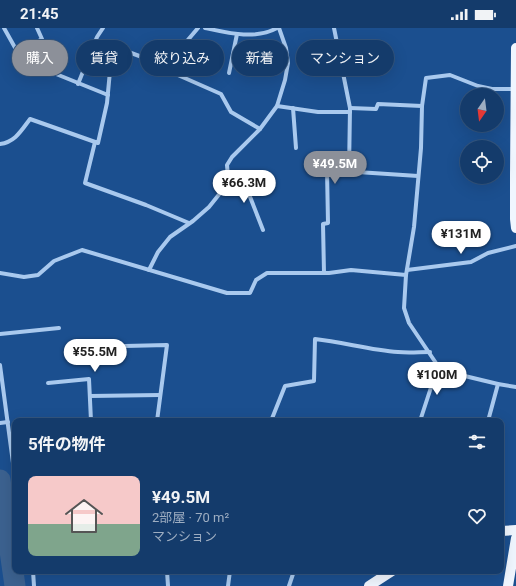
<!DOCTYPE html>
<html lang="ja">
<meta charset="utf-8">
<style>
body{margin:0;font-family:Roboto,"Noto Sans JP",sans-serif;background:#1d4271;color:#f1f3f6;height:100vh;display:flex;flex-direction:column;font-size:15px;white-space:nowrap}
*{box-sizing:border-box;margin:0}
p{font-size:13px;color:#9dadc1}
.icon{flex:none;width:22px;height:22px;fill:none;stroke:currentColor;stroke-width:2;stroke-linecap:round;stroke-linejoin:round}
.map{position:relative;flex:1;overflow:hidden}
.panel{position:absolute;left:12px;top:390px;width:492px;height:156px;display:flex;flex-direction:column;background:#143b6b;border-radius:8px;box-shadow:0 4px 16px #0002,0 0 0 1px #33557e}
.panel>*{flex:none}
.banner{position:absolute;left:12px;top:12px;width:492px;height:36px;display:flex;gap:8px}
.needle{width:26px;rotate:194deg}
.controls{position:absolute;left:460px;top:60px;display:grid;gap:8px}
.controls a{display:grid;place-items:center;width:44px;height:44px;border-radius:50%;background:#143b6b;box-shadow:0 4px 16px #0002,0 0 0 1px #33557e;font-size:20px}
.price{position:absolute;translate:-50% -34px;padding:0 9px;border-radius:14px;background:#fff;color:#222;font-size:13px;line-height:26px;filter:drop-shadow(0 1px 2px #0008)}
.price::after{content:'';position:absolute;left:50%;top:24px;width:12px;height:9px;margin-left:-6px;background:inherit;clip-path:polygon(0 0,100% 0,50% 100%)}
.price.on{background:#8c9099;color:#fff}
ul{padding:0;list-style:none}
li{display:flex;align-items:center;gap:12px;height:100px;padding:0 16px}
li+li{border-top:1px solid #33557e}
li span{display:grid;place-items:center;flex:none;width:112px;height:80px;border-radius:8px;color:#555}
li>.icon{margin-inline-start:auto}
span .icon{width:48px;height:48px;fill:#fffc;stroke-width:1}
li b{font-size:17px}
h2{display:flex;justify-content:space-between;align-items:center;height:48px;padding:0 16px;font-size:17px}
.tag{padding:0 14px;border-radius:18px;background:#143b6b;box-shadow:0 4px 16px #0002,0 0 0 1px #33557e;font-size:14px;line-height:36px}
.tag.on{background:#8c9099;color:#fff}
.status{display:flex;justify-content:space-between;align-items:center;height:28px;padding:0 20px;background:#143b6b;direction:ltr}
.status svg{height:11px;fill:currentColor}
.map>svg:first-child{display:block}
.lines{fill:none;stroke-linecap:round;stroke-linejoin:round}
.river{stroke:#3c6290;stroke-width:21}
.street{stroke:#a9c9ee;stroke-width:4}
.primary{stroke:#f0f6ff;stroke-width:10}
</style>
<div class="status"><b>21:45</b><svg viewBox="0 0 49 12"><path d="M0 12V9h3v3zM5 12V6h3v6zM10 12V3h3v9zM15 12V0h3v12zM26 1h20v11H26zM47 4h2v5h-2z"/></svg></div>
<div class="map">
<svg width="516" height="558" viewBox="0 0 516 558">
<rect width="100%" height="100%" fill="#1b4f8f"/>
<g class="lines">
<!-- river -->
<polyline class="river" points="0,452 15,558"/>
<!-- street -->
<g class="street">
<polyline points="4,0 18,25 42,11 37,0"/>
<path d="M205,0C228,5 255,12 277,0"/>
<polyline points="334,0 350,80 349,143"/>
<polyline points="165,39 198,0"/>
<polyline points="229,45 237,6"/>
<polyline points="56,46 108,67"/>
<polyline points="78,56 97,9 103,0"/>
<polyline points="277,78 318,84 350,84"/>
<polyline points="422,78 426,50 450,47 478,58 492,61 514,61"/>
<polyline points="293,80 296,120"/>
<polyline points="350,80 376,81 378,76 422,78 421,120 414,199 406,247 404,280 409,295 438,338 444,343 498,356 516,359"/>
<polyline points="95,114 85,155 146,177 189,195"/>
<path d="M0,116C15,114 21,103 30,91L98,115L107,75L110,43L113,33L123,22L161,36L171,44L221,66L231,84L260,101"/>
<polyline points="228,149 238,151 245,156 263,202"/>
<polyline points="149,242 158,224 170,209 193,193 209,179 221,164 228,149 227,137 232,129 260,101 277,78 285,52 288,35 286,20 279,0"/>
<polyline points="407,242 471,234 488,225 516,218"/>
<polyline points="0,245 24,249 38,247 54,233 82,222 227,265 250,265 256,252 267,245 329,245 351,242 406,247"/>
<polyline points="324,245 323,196 328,195 327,142 418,148"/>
<polyline points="0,306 59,300"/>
<polyline points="125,318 167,317 157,393"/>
<polyline points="0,337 15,450"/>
<polyline points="48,355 89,351 91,393"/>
<polyline points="90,368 160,367"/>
<path d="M271,393L285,358L314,353L315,311C343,314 370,322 398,324C409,325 419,324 430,324"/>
<polyline points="420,393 438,338"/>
<polyline points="488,393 498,356"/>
<polyline points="0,395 8,394"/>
<polyline points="33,543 34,558"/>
<polyline points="167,543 168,558"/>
<polyline points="228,558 230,543"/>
<polyline points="289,558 294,543"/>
</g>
<!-- primary -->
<g class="primary">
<polyline points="516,20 515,146 515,191 516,200"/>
<polyline points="501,503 516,502"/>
<polyline points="369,558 392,543"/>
<polyline points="508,558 516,510"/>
</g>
</g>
</svg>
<div class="controls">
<a><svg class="needle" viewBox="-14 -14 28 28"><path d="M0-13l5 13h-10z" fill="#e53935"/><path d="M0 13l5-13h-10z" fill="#9dadc1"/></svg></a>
<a><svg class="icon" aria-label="locate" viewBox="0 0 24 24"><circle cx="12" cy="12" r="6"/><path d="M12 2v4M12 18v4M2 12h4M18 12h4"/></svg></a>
</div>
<b class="price on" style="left:335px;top:157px">¥49.5M</b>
<b class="price" style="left:244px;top:176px">¥66.3M</b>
<b class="price" style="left:461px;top:227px">¥131M</b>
<b class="price" style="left:95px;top:345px">¥55.5M</b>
<b class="price" style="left:437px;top:368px">¥100M</b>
<div class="banner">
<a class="tag on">購入</a>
<a class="tag">賃貸</a>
<a class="tag">絞り込み</a>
<a class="tag">新着</a>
<a class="tag">マンション</a>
</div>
<section class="panel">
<h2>5件の物件<svg class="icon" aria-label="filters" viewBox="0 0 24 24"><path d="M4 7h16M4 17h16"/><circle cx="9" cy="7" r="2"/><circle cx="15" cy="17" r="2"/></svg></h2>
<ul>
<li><span style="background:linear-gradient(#f6c9c9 60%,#7fa58c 0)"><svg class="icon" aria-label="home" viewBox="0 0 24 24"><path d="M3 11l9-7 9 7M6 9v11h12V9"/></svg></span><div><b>¥49.5M</b><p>2部屋 · 70 m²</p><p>マンション</p></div><svg class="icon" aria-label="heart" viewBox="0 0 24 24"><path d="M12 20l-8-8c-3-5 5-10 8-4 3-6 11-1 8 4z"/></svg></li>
</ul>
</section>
</div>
